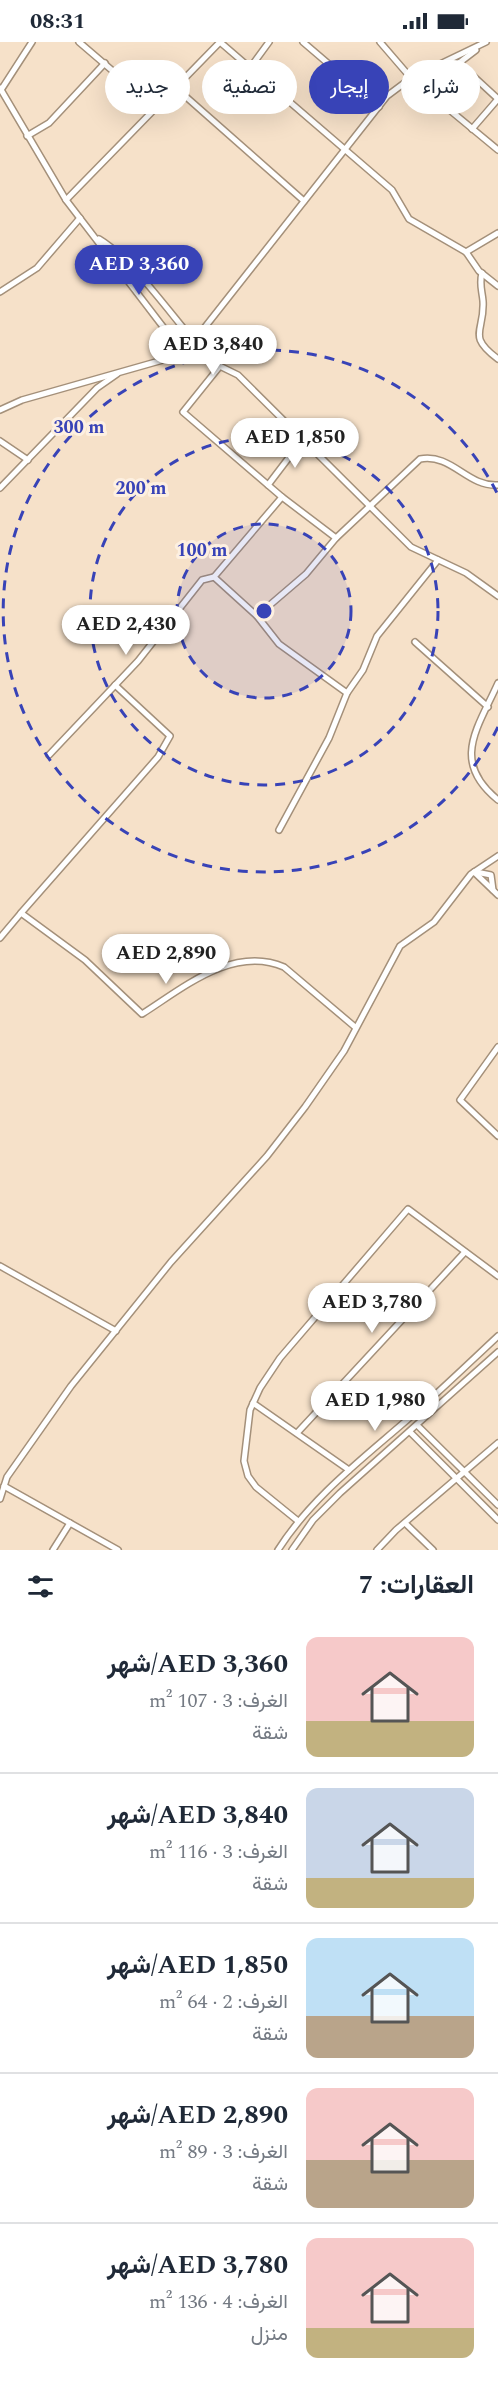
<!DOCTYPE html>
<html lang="ar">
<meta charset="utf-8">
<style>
body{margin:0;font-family:Spectral,Vazirmatn,serif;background:#f2f2f3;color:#1f2937;direction:rtl;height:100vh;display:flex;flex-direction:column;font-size:22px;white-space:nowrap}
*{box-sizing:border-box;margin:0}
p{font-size:20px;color:#747a83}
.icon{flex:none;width:33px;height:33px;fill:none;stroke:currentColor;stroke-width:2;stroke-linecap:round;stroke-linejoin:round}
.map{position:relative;height:1508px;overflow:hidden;direction:ltr}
.drawer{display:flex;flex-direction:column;background:#fff;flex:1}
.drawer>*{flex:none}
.hud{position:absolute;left:18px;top:18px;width:462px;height:54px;direction:rtl;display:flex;gap:12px}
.price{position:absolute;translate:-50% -51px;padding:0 14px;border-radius:21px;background:#fff;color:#222;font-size:20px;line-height:39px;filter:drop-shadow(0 2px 3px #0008)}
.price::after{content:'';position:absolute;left:50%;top:36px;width:18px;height:14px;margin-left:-9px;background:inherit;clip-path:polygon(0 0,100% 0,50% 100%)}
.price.active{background:#3843b7;color:#fff}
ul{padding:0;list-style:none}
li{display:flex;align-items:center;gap:18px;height:150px;padding:0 24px}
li+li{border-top:2px solid #e0e1e3}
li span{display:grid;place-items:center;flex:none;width:168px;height:120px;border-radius:12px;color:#555}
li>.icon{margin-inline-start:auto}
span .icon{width:72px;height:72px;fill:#fffc;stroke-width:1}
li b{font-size:26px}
h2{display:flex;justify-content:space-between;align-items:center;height:72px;padding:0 24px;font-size:26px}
.tag{padding:0 21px;border-radius:27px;background:#fff;box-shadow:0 6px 24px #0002;font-size:21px;line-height:54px}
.tag.active{background:#3843b7;color:#fff}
.status{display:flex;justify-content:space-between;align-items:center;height:42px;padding:0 30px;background:#fff;direction:ltr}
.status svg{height:16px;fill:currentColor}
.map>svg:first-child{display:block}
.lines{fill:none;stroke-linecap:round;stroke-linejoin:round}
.street-casing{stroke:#a4907a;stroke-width:8}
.street{stroke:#fff;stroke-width:5}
.ring{fill:none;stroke:#3843b7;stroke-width:3;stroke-dasharray:10 8}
.centre{fill:#3843b7;stroke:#fdf0e1;stroke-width:3}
.ring-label{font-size:18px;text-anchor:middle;font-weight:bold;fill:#3843b7;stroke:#fdf0e1;stroke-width:6;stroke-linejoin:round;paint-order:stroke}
</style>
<div class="status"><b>08:31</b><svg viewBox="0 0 49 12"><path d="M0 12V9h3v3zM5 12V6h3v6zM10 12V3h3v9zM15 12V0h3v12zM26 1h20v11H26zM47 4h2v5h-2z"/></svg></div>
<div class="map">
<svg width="498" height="1508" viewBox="0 0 498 1508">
<rect width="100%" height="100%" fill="#f6e1c9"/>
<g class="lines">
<defs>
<g id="street">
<polyline points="79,0 156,66"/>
<polyline points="303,0 379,65"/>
<polyline points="380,0 411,36 498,108"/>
<polyline points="459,21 498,57"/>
<polyline points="250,26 269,0"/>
<polyline points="0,46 66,158 167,290 191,310 238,333 411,505 466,531 498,554"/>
<polyline points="176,46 304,159"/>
<polyline points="425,47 476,8"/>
<polyline points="1,48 32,0"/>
<polyline points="472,87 498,57"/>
<polyline points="27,94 49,81 105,21"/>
<polyline points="66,158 220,0 392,148 409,177 466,210 498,191"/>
<path d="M99,197C131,216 169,270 194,299"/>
<polyline points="466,210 479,229 498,244"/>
<path d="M482,231C479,242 482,248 483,259C485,290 466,293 498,317"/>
<polyline points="0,250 37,226 80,176"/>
<polyline points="208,317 194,299 387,54 411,36 486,0"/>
<path d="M220,324L183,370L282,455L214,535L257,574L306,532L336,496L420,417C452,411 467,445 498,443"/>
<polyline points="0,368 22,358 191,310"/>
<polyline points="0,399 28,418"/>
<polyline points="268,443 303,397"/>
<polyline points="0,446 97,346 117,332"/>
<polyline points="282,455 336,496"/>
<polyline points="257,574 279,602 347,651"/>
<polyline points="415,600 488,665"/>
<path d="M498,641C478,686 450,719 498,758"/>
<polyline points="49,713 138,619 202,538 214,535"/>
<polyline points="279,788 329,696 347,651 363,628 377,594 438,518"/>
<polyline points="474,830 498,853"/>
<polyline points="476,830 491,833 493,848"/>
<polyline points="21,871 158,715 170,694 115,643"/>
<path d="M0,896L21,871L85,918L142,972C183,946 233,903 284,925L355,985"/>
<polyline points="498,1005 460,1058 498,1094"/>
<polyline points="0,1224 116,1289"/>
<polyline points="253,1361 349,1428"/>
<polyline points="417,1383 498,1463"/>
<polyline points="410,1390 498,1478"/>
<polyline points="297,1391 465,1210"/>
<polyline points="4,1444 118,1508"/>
<polyline points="0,1457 7,1435 71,1344 171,1220 267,1114 305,1065 344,1009 400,904 434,880 471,832 498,814"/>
<polyline points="298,1479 256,1445 248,1434 244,1419 250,1368 260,1346 280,1316 408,1167 498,1234"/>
<polyline points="405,1481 433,1508"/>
<polyline points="53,1508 70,1481"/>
<path d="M278,1508C311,1456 361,1418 407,1378C438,1351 468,1322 498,1294"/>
<polyline points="292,1508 313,1478 340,1451 498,1310"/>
<polyline points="377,1508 396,1488 498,1401"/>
</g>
</defs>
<!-- street casing -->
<use href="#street" class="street-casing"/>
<!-- street -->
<use href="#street" class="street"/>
</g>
<!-- distance rings -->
<circle cx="264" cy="569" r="87" fill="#3843b7" fill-opacity=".12"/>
<g class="ring">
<circle cx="264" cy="569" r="87"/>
<circle cx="264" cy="569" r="174"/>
<path d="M498 685A261 261 0 1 1 498 453"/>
</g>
<circle cx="264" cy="569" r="9" class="centre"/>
<g class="ring-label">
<text x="79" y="391">300 m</text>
<text x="141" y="452">200 m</text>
<text x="202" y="514">100 m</text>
</g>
</svg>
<b class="price active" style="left:139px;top:254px">AED 3,360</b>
<b class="price" style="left:213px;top:334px">AED 3,840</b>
<b class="price" style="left:295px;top:427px">AED 1,850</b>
<b class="price" style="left:126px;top:614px">AED 2,430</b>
<b class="price" style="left:166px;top:943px">AED 2,890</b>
<b class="price" style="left:372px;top:1292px">AED 3,780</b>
<b class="price" style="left:375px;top:1390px">AED 1,980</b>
<div class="hud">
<a class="tag">شراء</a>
<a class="tag active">إيجار</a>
<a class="tag">تصفية</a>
<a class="tag">جديد</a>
</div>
</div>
<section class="drawer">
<h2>العقارات: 7<svg class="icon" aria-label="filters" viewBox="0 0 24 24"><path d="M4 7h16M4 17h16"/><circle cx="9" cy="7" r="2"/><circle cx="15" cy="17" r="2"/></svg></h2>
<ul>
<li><span style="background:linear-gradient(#f6c9c9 70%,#c2b280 0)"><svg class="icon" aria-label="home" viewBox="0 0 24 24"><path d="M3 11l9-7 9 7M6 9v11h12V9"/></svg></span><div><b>AED 3,360/شهر</b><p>الغرف: 3 · 107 m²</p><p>شقة</p></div></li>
<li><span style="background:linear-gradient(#c9d6e8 75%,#c2b280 0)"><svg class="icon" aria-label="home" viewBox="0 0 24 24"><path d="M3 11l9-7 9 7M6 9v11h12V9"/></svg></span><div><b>AED 3,840/شهر</b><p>الغرف: 3 · 116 m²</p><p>شقة</p></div></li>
<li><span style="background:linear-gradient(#bfe0f5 65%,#b9a48a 0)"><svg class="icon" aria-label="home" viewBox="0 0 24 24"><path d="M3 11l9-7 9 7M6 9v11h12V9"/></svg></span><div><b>AED 1,850/شهر</b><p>الغرف: 2 · 64 m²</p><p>شقة</p></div></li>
<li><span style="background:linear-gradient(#f6c9c9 60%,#b9a48a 0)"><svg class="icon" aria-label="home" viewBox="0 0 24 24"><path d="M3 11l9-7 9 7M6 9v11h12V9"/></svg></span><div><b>AED 2,890/شهر</b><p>الغرف: 3 · 89 m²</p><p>شقة</p></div></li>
<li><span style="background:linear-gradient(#f6c9c9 75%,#c2b280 0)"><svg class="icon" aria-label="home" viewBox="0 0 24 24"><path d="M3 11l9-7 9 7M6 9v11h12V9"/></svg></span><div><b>AED 3,780/شهر</b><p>الغرف: 4 · 136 m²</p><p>منزل</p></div></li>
</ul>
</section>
